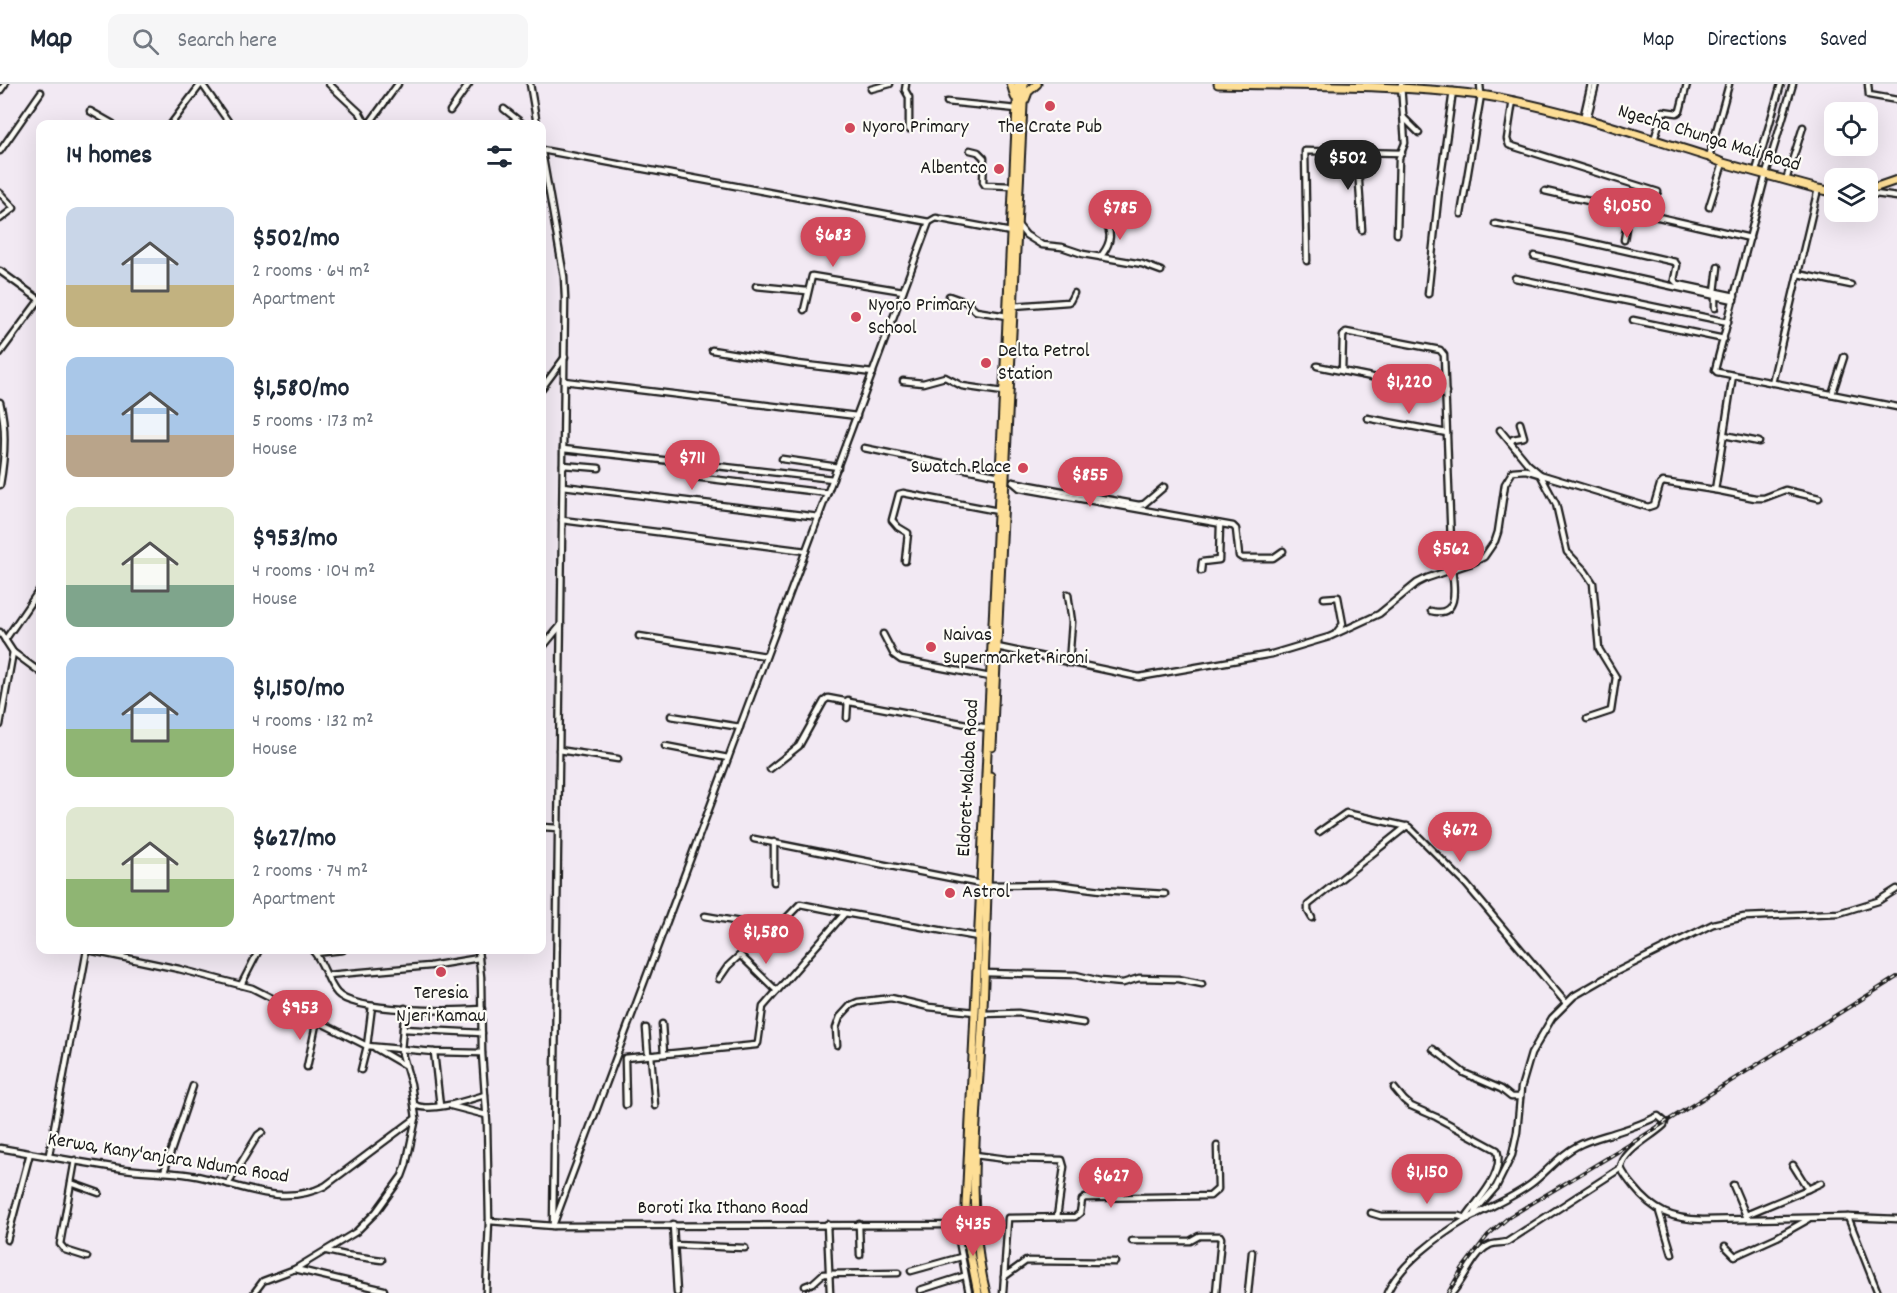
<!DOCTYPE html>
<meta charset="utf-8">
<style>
body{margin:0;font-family:Dekko,sans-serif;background:#f6f6f7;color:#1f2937;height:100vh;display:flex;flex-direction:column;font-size:22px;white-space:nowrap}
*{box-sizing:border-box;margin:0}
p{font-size:20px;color:#747a83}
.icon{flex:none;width:33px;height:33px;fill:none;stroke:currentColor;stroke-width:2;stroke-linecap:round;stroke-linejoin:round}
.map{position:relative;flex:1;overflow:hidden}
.sheet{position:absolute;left:36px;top:36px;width:510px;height:834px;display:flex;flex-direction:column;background:#fff;border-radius:12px;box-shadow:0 6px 24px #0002}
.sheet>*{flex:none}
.buttons{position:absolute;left:1824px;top:18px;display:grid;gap:12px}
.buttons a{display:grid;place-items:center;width:54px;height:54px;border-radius:12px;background:#fff;box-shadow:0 6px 24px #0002;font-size:30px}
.price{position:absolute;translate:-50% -51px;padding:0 14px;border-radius:21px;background:#d1495b;color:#fff;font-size:20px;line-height:39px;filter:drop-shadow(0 2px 3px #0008)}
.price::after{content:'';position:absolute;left:50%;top:36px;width:18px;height:14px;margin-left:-9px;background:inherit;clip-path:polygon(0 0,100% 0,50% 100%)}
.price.on{background:#222;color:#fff}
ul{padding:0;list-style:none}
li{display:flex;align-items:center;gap:18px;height:150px;padding:0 30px}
li span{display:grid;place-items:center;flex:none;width:168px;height:120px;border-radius:12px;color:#555}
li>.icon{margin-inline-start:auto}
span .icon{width:72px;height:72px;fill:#fffc;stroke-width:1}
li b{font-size:26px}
h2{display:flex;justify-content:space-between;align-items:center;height:72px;padding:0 30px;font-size:26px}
header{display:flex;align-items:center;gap:36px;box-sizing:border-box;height:84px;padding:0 30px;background:#fff;border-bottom:2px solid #e0e1e3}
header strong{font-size:28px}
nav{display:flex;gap:33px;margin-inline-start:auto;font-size:21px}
.search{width:420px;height:54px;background:#f6f6f7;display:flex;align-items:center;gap:15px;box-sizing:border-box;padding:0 21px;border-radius:12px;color:#747a83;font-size:22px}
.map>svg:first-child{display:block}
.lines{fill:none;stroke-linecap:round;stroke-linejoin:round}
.minor-casing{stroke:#1c1c1c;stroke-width:9}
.primary-casing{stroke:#1c1c1c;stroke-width:11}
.trunk-casing{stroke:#1c1c1c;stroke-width:11}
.minor{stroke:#fdfcf7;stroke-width:4.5}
.primary{stroke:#fdde96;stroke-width:7}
.trunk{stroke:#fdde96;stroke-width:7}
.rail-casing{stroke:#1c1c1c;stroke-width:4}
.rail{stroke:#fdfcf7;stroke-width:1.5;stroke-dasharray:4.5;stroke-linecap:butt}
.poi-dot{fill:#d1495b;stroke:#fdfcf7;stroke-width:2}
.labels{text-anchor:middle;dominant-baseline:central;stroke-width:4.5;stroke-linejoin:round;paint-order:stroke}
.poi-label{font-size:20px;fill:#1c1c1c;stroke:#fdfcf7;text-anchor:start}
.street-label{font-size:20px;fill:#1c1c1c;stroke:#fdfcf7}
</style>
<header>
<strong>Map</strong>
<div class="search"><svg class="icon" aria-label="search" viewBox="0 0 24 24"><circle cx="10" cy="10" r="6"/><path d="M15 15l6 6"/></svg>Search here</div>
<nav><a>Map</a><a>Directions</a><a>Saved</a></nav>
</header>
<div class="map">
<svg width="1897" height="1209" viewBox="0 0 1897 1209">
<rect width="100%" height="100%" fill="#f2e9f3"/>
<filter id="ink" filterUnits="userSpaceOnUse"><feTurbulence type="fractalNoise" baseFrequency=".0167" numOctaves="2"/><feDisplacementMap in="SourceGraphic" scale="12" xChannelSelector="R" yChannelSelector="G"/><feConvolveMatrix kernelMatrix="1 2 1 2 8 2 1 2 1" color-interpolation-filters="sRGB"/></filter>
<g filter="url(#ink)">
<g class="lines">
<defs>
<g id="minor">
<polyline points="202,0 230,40"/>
<polyline points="329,0 360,29 366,40"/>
<polyline points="530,0 537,40"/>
<polyline points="906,0 905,6 909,13 909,45"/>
<polyline points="1793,0 1766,90 1715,286 1717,288 1733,291 1897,323"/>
<polyline points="1868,0 1869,11 1897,16"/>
<polyline points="871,5 890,0"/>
<polyline points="0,7 5,0"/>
<polyline points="1513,16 1507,55 1509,61 1658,108"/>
<polyline points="947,18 1017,25"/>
<polyline points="504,25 523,40"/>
<polyline points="90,27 113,40"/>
<polyline points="450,27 469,0"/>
<polyline points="1403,33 1419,49"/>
<polyline points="1583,35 1591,0"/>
<polyline points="1587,35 1596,0"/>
<polyline points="171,40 201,0"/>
<polyline points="369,40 398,0"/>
<polyline points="1654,56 1663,27 1677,29 1680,27 1687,0"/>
<polyline points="542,66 929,138 936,134 1011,148"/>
<polyline points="970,66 978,68 984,74 983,98 985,101 1013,102"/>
<polyline points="0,67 41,8"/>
<polyline points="1357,67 1362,146"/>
<polyline points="542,68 564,193 565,214 553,1142"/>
<polyline points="1709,73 1729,0"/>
<polyline points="1756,87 1781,0"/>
<polyline points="1786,96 1803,43"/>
<polyline points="1545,107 1750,154"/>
<polyline points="0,109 14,124 0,135"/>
<polyline points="1868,109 1897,113"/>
<polyline points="1709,123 1723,79"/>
<polyline points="1461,130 1481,11 1480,0"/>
<polyline points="1495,140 1574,155 1675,178 1677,181 1674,196 1678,200 1735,212"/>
<polyline points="1018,141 1026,151 1042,161 1062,163 1083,170 1142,180 1161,187"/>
<polyline points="1397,150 1399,74 1405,59 1401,0"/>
<polyline points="1624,156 1629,127"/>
<polyline points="1534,172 1734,216"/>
<path d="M1100,173C1108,164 1114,151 1106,141"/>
<polyline points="1307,177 1305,67 1402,69"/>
<polyline points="0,187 40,216"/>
<polyline points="1798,190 1851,201"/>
<polyline points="1515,194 1728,238"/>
<polyline points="756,202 807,207"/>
<polyline points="1715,208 1718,183"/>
<polyline points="1428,210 1439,106 1453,7"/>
<polyline points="949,212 966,218 976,227 1007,232"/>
<polyline points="1013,222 1068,218 1070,217 1074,209"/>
<polyline points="1715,224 1715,212"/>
<polyline points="804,226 812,192 903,207"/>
<polyline points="1633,236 1724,255"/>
<polyline points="712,266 798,280 873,289"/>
<polyline points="0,269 40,215"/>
<polyline points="1317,282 1446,308"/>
<path d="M1342,287L1343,252L1346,248L1440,266L1444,271L1452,486C1454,502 1460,534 1431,527"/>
<polyline points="564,297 857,332"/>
<polyline points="903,297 923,299 945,293 962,302 1003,308"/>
<polyline points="1772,299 1818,105"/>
<polyline points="542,304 565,273"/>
<polyline points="1832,310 1844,273"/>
<path d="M0,318C7,346 5,373 0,401"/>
<polyline points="1367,334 1447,349"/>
<polyline points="1500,346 1528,380 1540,390 1556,420 1567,468 1585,487 1593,499 1599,565 1616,593 1611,627 1587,635"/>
<polyline points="1724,351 1759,358"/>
<polyline points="1511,358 1513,355 1524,353 1520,339"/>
<polyline points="864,364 1000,392"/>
<polyline points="563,365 833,395"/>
<polyline points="782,375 838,383"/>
<polyline points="563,381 599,384"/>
<polyline points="694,393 827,409"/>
<polyline points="1013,398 1020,404 1233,442 1236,445 1239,472 1242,474 1273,474 1283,467"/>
<polyline points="1013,398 1139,421 1144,420 1164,403"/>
<polyline points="563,402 819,433"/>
<polyline points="1715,406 1755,414 1764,414 1785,406 1819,414"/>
<polyline points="562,436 806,467"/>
<polyline points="905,477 908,449 898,443 892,436 899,410 903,409 998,427"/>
<polyline points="1201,487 1202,478 1219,476 1220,440"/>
<polyline points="1068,510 1072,538 1069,579"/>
<polyline points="1324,514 1338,513 1343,540 1336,549"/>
<polyline points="0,548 13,568 40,588"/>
<polyline points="883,550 894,571 901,576 990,593"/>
<polyline points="639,552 766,572"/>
<polyline points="5,556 40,505"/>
<polyline points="997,563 1139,593 1272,570 1329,553 1379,530 1417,499 1427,494 1472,479 1484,473 1495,457 1498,448 1505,400 1513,387 1526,386 1648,423 1654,421 1660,401 1663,398 1715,406 1733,291"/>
<polyline points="542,564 561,541"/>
<polyline points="671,632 740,643"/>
<polyline points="847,634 848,616"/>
<polyline points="0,641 13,568"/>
<polyline points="665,662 728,674"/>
<polyline points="559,666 618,675"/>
<polyline points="770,685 799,662 824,617 828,614 988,644"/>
<polyline points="542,743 558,744"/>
<polyline points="1319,748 1346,729 1409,743 1466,800 1566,919"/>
<polyline points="754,755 981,800"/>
<polyline points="774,798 774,758"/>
<polyline points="987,801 1054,800 1101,806 1165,810"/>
<polyline points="705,832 752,840 766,852 769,852 800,820 845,829"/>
<polyline points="1312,834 1308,827 1308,821 1407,742"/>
<polyline points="88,866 179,885 252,904 367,962 434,968 482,969"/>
<path d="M312,866C323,876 327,898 337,909C354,929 456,927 482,925"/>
<polyline points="478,866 481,893 482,969 487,1039 489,1137 486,1209"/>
<polyline points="315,869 343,866"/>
<polyline points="984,889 1076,891 1100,897 1123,899 1139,894 1178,895 1202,900"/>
<polyline points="328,891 430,882 479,874"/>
<polyline points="719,895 728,882 740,871 777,907"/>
<polyline points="241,901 259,866"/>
<polyline points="982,930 1018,929 1083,939"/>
<polyline points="662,940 664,970"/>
<polyline points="646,944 648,971"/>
<polyline points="403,945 482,949"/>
<polyline points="837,961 836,944 840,933 851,921 858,918 891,914 929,923 975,928"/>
<polyline points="375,964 406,982"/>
<polyline points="1433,965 1464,989 1501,1005 1511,1013 1520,1013"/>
<polyline points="434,968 440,1022"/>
<polyline points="651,971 655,1022"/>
<polyline points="307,983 317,936"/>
<polyline points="361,986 367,962 372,922"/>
<path d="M1394,1004L1404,1016L1411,1022L1436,1033L1497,1066C1505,1090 1478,1115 1466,1133"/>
<path d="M415,1021C431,1029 468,1016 485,1011"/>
<polyline points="626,1021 625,974 756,961 758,959 763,923 845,829 978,853"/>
<polyline points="451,1022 486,1031"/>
<path d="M0,1064C39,1071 78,1078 118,1084C142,1088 167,1087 191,1091C236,1098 279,1125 325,1102L416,1034"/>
<polyline points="49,1071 87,866"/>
<polyline points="975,1071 1006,1075 1062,1076 1064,1083 1057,1133"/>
<polyline points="75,1076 60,1160 65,1166 87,1173"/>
<polyline points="164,1088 193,1002"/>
<polyline points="71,1099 99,1109"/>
<polyline points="228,1100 258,1051 262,1048"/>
<polyline points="1733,1101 1747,1134"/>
<polyline points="1808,1105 1821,1099"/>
<polyline points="1659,1127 1672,1170"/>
<polyline points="1371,1129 1381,1132 1459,1132 1468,1135"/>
<polyline points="1475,1131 1476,1126 1496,1103 1512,1071 1517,1048 1521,1004 1531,970 1552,934 1574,912 1614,889 1713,840 1744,833 1839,829 1878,817 1897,805"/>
<polyline points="1746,1131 1808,1105 1793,1081"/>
<polyline points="1848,1133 1878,1209"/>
<polyline points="489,1137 553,1142 956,1141 966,1138"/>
<polyline points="554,1139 929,138"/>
<polyline points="673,1140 677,1209"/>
<polyline points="827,1140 830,1209"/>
<polyline points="859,1140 860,1171"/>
<polyline points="956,1141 969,1209"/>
<polyline points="7,1156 30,1069"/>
<polyline points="1132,1157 1190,1157 1199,1152 1220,1152 1221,1154 1216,1209"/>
<polyline points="674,1161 745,1164"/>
<polyline points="1725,1162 1735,1172 1777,1153 1809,1135"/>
<polyline points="327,1167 345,1171 382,1176"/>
<polyline points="295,1185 384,1206"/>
<polyline points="911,1187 961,1173"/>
<polyline points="1004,1193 1026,1177 1115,1178"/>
<polyline points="805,1202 813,1199 823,1190 898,1189"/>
<polyline points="920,1206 964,1192"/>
<polyline points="254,1209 263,1197 295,1185 356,1148 376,1128 402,1092 406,1081 416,1034 411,1000 401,966 405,924"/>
<polyline points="1003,1209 1008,1134 1075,1133 1080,1129 1082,1116 1085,1114 1210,1112 1218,1105 1217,1062"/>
<polyline points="1248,1209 1252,1168"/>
<path d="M1387,1209C1400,1180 1440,1151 1467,1135C1489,1123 1511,1115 1531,1100C1547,1088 1559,1071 1577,1062C1590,1055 1605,1052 1620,1047C1633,1043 1646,1038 1658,1032L1665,1038L1664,1041C1652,1053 1622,1067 1621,1084C1624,1091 1629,1097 1634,1103C1654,1128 1672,1135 1703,1136L1848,1133L1897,1135"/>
<path d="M1452,1209C1464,1196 1474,1169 1488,1162C1494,1158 1501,1160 1507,1158L1621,1084"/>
</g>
<g id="primary">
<path d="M1218,0C1305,2 1394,0 1481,11C1559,23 1634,50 1709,73L1723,79L1818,105L1834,108"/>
<polyline points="1868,106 1897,96"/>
</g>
<g id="trunk">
<polyline points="1011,0 1015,13"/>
<polyline points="1025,16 1028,8 1037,0"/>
<polyline points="992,663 1024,0"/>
<polyline points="978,1209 968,1159 966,1122 1018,0"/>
<path d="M986,1209C965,1124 977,1033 982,946C986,862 988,777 990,692"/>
</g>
</defs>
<!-- minor casing -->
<use href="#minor" class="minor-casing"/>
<!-- primary casing -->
<use href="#primary" class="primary-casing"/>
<!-- trunk casing -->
<use href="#trunk" class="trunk-casing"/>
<!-- minor -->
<use href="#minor" class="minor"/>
<!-- primary -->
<use href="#primary" class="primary"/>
<!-- trunk -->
<use href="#trunk" class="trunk"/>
<defs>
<polyline id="rail" points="1448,1209 1462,1185 1488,1151 1509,1133 1624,1064 1897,893"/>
</defs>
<!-- rail casing -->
<use href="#rail" class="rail-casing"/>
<!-- rail -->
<use href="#rail" class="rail"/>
</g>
</g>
<!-- markers -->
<g class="poi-dot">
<circle cx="1050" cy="22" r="6"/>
<circle cx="850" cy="44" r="6"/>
<circle cx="999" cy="85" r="6"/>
<circle cx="856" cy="233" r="6"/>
<circle cx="986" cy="279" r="6"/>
<circle cx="1023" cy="384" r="6"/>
<circle cx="931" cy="563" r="6"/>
<circle cx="950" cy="809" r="6"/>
<circle cx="441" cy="888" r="6"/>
</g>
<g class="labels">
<!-- poi labels -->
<g class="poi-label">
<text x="862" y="44">Nyoro Primary</text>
<text x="1050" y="44" text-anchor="middle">The Crate Pub</text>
<text x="987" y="85" text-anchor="end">Albentco</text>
<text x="868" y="222">Nyoro Primary<tspan x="868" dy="23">School</tspan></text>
<text x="998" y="268">Delta Petrol<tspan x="998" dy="23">Station</tspan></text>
<text x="1011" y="384" text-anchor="end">Swatch Place</text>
<text x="943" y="552">Naivas<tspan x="943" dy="23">Supermarket Rironi</tspan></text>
<text x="962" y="809">Astrol</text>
<text x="441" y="910" text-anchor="middle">Teresia<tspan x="441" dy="23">Njeri Kamau</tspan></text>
</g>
<!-- street labels -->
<g class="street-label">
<text transform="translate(1709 55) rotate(17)">Ngecha Chunga Mali Road</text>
<text transform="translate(969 694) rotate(-87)">Eldoret-Malaba Road</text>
<text transform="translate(168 1075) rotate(9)">Kerwa, Kany'anjara Nduma Road</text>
<text x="723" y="1125">Boroti Ika Ithano Road</text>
</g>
</g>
</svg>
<div class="buttons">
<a><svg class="icon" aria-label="locate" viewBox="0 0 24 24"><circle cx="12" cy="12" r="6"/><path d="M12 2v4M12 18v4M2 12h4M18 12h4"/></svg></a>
<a><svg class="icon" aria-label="layers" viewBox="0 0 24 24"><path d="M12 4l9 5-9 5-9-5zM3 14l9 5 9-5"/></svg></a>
</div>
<b class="price on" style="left:1348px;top:107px">$502</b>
<b class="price" style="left:1627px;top:155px">$1,050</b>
<b class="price" style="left:1120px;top:157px">$785</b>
<b class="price" style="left:833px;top:184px">$683</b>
<b class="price" style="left:1409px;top:331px">$1,220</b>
<b class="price" style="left:692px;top:407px">$711</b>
<b class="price" style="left:1090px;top:424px">$855</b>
<b class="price" style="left:1451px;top:498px">$562</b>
<b class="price" style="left:1460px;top:779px">$672</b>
<b class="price" style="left:766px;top:881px">$1,580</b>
<b class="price" style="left:300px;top:957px">$953</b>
<b class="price" style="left:1427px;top:1121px">$1,150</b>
<b class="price" style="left:1111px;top:1125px">$627</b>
<b class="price" style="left:973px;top:1173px">$435</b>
<section class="sheet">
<h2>14 homes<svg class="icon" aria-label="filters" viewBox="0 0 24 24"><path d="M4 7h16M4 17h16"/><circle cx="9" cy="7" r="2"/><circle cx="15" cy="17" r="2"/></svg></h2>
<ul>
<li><span style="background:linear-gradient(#c9d6e8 65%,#c2b280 0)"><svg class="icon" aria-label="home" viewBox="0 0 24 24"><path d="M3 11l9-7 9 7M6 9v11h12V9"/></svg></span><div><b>$502/mo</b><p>2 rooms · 64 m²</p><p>Apartment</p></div></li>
<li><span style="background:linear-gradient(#a9c7e8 65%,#b9a48a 0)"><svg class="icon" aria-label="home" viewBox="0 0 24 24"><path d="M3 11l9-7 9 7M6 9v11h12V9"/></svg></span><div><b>$1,580/mo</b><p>5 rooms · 173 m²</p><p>House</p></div></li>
<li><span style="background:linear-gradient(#dfe7d0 65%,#7fa58c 0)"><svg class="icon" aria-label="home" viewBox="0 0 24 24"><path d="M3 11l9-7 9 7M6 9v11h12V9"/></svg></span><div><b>$953/mo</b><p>4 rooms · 104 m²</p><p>House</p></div></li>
<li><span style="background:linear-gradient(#a9c7e8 60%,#8fb573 0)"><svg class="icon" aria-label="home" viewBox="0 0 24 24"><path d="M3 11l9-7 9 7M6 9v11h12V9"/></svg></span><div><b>$1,150/mo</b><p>4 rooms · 132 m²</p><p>House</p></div></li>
<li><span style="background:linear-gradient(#dfe7d0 60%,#8fb573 0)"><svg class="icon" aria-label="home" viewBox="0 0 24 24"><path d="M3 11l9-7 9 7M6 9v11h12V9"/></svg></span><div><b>$627/mo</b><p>2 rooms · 74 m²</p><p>Apartment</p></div></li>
</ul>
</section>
</div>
